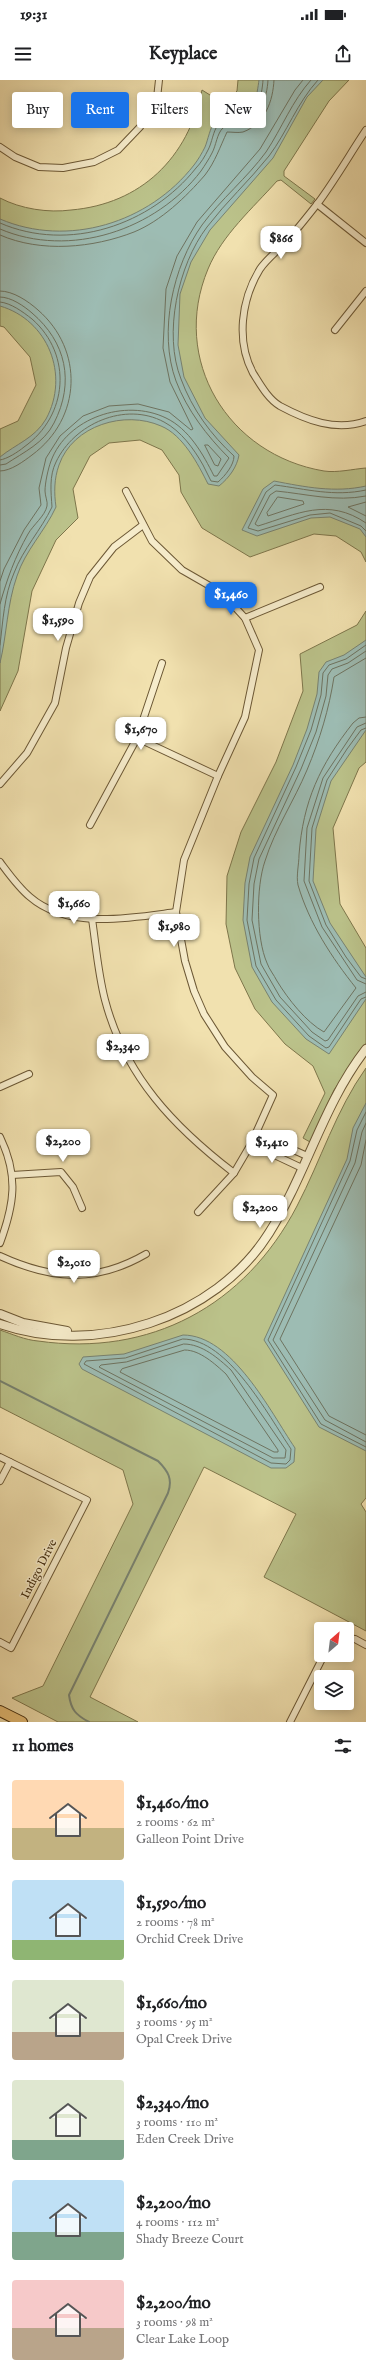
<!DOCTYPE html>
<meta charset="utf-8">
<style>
body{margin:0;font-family:"IM FELL English",serif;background:#f2f2f2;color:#202124;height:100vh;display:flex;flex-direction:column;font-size:15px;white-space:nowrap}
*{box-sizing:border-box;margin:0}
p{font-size:13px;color:#757577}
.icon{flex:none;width:22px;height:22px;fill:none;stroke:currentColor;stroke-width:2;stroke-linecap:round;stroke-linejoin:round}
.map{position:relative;height:1642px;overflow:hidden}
.panel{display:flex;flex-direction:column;background:#fff;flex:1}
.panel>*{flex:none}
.top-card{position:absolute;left:12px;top:12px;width:342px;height:36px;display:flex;gap:8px}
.needle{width:26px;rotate:28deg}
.fabs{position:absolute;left:314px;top:1542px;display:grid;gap:8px}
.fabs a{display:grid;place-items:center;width:40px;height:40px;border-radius:4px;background:#fff;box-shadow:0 2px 10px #0003;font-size:20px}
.price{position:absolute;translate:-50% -34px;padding:0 9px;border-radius:8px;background:#fff;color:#222;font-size:13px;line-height:26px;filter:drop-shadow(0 1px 2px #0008)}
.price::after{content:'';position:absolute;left:50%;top:24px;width:12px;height:9px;margin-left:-6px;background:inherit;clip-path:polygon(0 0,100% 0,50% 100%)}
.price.selected{background:#1a73e8;color:#fff}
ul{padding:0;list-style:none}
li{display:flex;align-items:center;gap:12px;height:100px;padding:0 12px}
li span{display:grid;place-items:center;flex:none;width:112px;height:80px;border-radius:4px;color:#555}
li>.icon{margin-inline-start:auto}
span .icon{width:48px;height:48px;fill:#fffc;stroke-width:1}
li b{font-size:17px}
h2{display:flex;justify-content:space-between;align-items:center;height:48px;padding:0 12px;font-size:17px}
.pill{padding:0 14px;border-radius:4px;background:#fff;box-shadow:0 2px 10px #0003;font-size:14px;line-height:36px}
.pill.selected{background:#1a73e8;color:#fff}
.status{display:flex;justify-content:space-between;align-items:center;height:28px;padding:0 20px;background:#fff;direction:ltr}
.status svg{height:11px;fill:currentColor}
header{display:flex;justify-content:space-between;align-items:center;height:52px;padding:0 12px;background:#fff;font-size:18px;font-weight:700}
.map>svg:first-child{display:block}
.green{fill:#bbc28a;stroke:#7e764b}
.water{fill:#9dbcb3;stroke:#788270}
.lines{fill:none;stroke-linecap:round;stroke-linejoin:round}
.shore{stroke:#6e7360;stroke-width:1}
.stream{stroke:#788270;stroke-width:2}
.minor-casing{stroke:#6c5835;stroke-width:8}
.tertiary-casing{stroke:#6c5835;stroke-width:10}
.primary-casing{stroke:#402a0c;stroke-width:12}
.minor{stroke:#f6eccb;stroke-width:6}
.tertiary{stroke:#f6eccb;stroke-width:8}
.primary{stroke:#e8c078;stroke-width:10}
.labels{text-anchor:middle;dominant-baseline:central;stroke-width:3;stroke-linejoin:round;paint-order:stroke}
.street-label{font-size:12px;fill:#402a0c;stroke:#f6eccb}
</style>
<div class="status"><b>19:31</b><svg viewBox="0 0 49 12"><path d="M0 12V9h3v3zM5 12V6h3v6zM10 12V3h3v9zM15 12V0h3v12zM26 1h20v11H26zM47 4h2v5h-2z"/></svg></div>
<header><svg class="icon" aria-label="menu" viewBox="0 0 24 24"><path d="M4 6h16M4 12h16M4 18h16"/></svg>Keyplace<svg class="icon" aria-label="share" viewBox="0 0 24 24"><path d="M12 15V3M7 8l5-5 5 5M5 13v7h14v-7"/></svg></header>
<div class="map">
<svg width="366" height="1642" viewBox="0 0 366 1642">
<rect width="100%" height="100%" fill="#f1e1af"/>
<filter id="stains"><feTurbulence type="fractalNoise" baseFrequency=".005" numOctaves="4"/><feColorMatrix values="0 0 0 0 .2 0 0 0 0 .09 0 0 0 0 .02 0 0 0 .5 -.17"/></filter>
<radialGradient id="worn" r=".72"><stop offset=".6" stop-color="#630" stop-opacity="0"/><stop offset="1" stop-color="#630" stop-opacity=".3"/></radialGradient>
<!-- green -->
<g class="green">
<path d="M238,0H349L329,21L284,91V96L315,119L311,124L281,100L277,101C253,128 222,155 208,189C170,280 228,375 324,391C337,393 353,389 366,388V482L361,472L336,456L314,454L250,477L202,448L181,412L179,395L162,370L140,360L109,363L90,376L73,409L78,438L56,460L32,511L18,591L0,631V349L18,341L36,305L30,277L4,247L0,246V118C21,129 48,133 71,130C141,124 188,78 202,10L210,15L232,16L237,11Z"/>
<polygon points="366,531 366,682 359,688 333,748 340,824 366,868 366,963 334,1010 310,1062 303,1058 325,1013 313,986 285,964 255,929 235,888 226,844 227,796 241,752 276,682 303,611 300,574 357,545"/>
<path d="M366,988V1418L361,1424L366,1432V1551L264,1497L296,1434L204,1387L90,1617L138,1642H58L12,1618L43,1606L133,1424L123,1390L0,1327V1250C12,1254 25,1260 38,1261C150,1277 245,1226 297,1126C321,1080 336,1030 366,988Z"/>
</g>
<!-- water -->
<g class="water">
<path d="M259,0H323L307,17L273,78L210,150L191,182L180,214L178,265L184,297L205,338L239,375C237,387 229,398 219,406L208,404C198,384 183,355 161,346C125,330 73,345 59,385C54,399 54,413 56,427C45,451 25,471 17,496C7,524 7,554 0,583V377C16,364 35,358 46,339C70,295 48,240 0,226V139C68,168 149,143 194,85C198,80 202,73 205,67C208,60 210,47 215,42C223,34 229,40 238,37C255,33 257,14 259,0Z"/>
<path d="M274,401C305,407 335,413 366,406V457L360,449L330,437L311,438L257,456L242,450L263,409Z"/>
<polygon points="366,560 366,650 331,701 316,749 313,801 330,843 366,897 366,919 329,974 306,959 272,922 252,887 243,840 245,803 250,777 293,685 307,649 317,614 319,592 326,582 344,575"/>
<polygon points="366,1023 366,1371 319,1347 264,1260 347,1079 353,1048"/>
<path d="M183,1255C232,1255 270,1331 295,1368L294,1382L286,1388H271L82,1289L79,1284L83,1277L124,1274Z"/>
</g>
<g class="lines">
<!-- shore -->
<g class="shore">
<path d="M0,143C69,173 151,145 196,88C201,83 205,76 208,70C212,63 213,51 218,45C224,38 231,43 238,41C257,38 262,16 263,0"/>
<path d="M0,149C70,179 156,150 201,91C205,85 209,79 212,73C216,66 217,53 223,48C227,43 235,47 240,46C260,41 267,18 268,0"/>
<path d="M0,155C41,173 93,168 134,152C161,141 186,117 205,95C215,82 220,67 227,52C232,52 238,53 243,52C265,44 273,21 274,0"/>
<path d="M0,211C13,211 28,221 38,230C84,270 82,338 32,375C24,381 11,391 0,391"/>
<path d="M0,217C11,217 24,226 32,233C66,262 75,302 54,343C44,363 24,372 6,384L0,385"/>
<path d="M0,222C11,223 23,232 32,239C73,275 68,336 24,367C18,372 7,379 0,380"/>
<polygon points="205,365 208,365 221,379 218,386 215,385"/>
<path d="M366,410C334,417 306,409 275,405L266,412L248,448L258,451L310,435L330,433L361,446L366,451"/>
<path d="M366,416C335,422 307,414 276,411L270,415L255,444L258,446C297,434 328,417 366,443"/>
<polygon points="278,417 303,421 304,424 268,436 267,433"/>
<polyline points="366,422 348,427 366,436"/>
<polyline points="0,501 4,489 24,450 41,425 39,408 46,378 60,356 83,336 109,326 138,324 169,332 191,350 193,349 170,302 163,268 166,209 177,176 197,142 260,69 295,10 303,0"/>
<path d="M0,524C7,499 15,477 28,454C33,445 45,436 47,426C48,422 45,416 45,411C45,403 48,389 51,381C67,338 125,318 166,338C189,349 203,374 214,396H217L229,378C207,356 187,330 176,301C158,252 173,186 202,145C221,119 247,98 266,72C282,48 292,21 311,0"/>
<path d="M0,565C3,541 4,516 14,493C23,469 41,450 52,427C51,412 49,396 56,382C74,344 125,321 164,342C181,351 194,369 203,385C206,390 208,396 211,401L218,402C225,396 234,385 234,376C211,355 192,329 181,299C163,254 178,185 207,147C226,122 249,101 269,76C287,52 297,23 318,0"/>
<polyline points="366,565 346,579 329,585 323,593 321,615 311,650 296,687 254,778 249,804 247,840 256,886 276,920 309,956 326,968 329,967 361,919 366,917"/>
<polyline points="366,571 348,583 332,589 328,595 326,616 316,652 301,689 259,779 254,804 252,840 261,884 280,917 312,952 325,961 328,960 358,916 366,912"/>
<path d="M366,578L334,597C329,629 320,659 307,690C294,721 275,749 265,781C256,807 256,858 267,883C269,889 274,895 277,901C288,919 306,942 324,952L356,908C332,878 309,843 298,805C296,796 299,784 299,775C303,721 320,685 353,643L359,638L366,637"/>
<polyline points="366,643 357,647 323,698 307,748 304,801 322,847 357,900 366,904"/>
<polyline points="366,648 361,650 347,669 327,700 312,748 309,801 326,845 346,877 361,897 366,899"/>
<polyline points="366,1032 357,1050 350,1081 268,1260 321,1344 366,1367"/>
<polyline points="366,1043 362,1052 355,1083 273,1260 325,1340 366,1362"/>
<polyline points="366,1060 361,1085 280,1259 329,1336 366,1355"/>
<path d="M183,1259C228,1259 268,1335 291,1369L290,1380L286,1384L271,1383L84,1284L86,1281L125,1278Z"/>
<path d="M184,1264C202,1264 218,1278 231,1290L286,1370L285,1378H273L99,1287L101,1285L126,1282Z"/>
<path d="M185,1270C200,1270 215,1284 226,1294L278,1370V1372H274L120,1292L122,1289Z"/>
</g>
<!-- stream -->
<path class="stream" d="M0,1301L158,1381C168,1391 173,1399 168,1413L69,1615C71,1630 76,1635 89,1642"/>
<defs>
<g id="minor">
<path d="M366,50C350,74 335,100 318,123C307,137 296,151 285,163C277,171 266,180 260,189C241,220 236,261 253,293C260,304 268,319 280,326C306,340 336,352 366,341"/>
<polyline points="0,67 15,77 39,87 63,88 94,82 118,70 140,47 157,18 159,0"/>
<polyline points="317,124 366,163"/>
<polyline points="335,250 366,211"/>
<polyline points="126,411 152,461 182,490 222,513 245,538 259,570 245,637 218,696 184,780 176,832 185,881 194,911 204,934 225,967 252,997 273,1015 251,1064 234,1093 198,1132"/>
<polyline points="245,538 320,507"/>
<polyline points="137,658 218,696"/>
<polyline points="0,704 27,673 55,623 66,568 79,523 90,497 114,467 143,445"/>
<polyline points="90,745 137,658 162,583"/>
<path d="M0,782C9,794 18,807 30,817C68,850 130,838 176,832"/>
<path d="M92,839C96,866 98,893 105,920C125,996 174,1047 234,1093"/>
<polyline points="0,1007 29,994"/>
<polyline points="256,1053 307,1076"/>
<path d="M0,1057C19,1096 14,1125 0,1163"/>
<polyline points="251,1064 302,1088"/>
<polyline points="12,1095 61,1092 73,1107 82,1128"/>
<path d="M0,1176C52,1200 96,1203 146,1174"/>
<polyline points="0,1377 87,1420 11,1568 0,1562"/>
<polyline points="0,1401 10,1382"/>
<polyline points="347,1558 355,1559 366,1565"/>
<polyline points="290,1642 324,1575"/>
</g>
<g id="tertiary">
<polyline points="0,1234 23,1243 67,1251"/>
<path d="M0,1244C94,1277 215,1239 269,1153C306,1095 323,1024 366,969"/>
</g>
<polyline id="primary" points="0,1631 22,1642"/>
</defs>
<!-- minor casing -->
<use href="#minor" class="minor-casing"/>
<!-- tertiary casing -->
<use href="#tertiary" class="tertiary-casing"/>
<!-- primary casing -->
<use href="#primary" class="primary-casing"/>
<!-- minor -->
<use href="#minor" class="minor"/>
<!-- tertiary -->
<use href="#tertiary" class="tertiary"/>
<!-- primary -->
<use href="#primary" class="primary"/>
</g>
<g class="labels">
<!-- street labels -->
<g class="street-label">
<text transform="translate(39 1489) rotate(-63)">Indigo Drive</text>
</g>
</g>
<rect width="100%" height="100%" filter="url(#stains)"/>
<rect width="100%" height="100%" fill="url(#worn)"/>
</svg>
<div class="fabs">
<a><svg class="needle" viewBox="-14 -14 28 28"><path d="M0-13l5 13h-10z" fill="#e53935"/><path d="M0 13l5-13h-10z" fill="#757577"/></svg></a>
<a><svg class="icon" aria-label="layers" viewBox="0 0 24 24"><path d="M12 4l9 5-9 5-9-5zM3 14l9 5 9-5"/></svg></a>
</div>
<b class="price" style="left:281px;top:180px">$866</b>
<b class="price selected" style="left:231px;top:536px">$1,460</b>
<b class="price" style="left:58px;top:562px">$1,590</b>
<b class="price" style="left:141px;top:671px">$1,670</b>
<b class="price" style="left:74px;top:845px">$1,660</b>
<b class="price" style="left:174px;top:868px">$1,980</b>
<b class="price" style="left:123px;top:988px">$2,340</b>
<b class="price" style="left:63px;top:1083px">$2,200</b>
<b class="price" style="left:272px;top:1084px">$1,410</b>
<b class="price" style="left:260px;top:1149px">$2,200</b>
<b class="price" style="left:74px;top:1204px">$2,010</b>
<div class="top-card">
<a class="pill">Buy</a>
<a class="pill selected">Rent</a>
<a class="pill">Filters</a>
<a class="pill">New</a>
</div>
</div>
<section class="panel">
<h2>11 homes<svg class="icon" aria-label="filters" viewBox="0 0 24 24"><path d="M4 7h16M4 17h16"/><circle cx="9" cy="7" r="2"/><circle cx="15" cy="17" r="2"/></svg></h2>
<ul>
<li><span style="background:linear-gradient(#ffd9b3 60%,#c2b280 0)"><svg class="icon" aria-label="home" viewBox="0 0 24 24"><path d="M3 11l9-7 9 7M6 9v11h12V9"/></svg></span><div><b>$1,460/mo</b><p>2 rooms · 62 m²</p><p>Galleon Point Drive</p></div></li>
<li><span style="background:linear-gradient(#bfe0f5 75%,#8fb573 0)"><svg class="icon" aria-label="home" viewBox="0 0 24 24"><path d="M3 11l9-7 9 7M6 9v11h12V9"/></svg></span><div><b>$1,590/mo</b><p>2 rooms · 78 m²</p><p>Orchid Creek Drive</p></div></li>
<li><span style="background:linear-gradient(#dfe7d0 65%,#b9a48a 0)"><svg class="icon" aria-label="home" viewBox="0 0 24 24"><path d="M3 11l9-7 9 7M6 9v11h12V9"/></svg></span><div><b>$1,660/mo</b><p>3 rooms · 95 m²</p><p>Opal Creek Drive</p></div></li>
<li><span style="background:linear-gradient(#dfe7d0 75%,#7fa58c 0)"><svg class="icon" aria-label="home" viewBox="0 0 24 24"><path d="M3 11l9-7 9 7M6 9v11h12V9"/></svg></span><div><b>$2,340/mo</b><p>3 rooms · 110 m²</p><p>Eden Creek Drive</p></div></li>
<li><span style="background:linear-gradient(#bfe0f5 65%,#7fa58c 0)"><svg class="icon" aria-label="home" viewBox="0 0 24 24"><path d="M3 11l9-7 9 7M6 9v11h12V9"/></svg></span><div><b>$2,200/mo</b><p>4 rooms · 112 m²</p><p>Shady Breeze Court</p></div></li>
<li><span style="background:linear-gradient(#f6c9c9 60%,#b9a48a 0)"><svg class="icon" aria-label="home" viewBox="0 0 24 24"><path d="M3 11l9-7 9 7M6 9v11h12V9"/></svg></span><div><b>$2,200/mo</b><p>3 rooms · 98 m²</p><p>Clear Lake Loop</p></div></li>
</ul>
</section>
